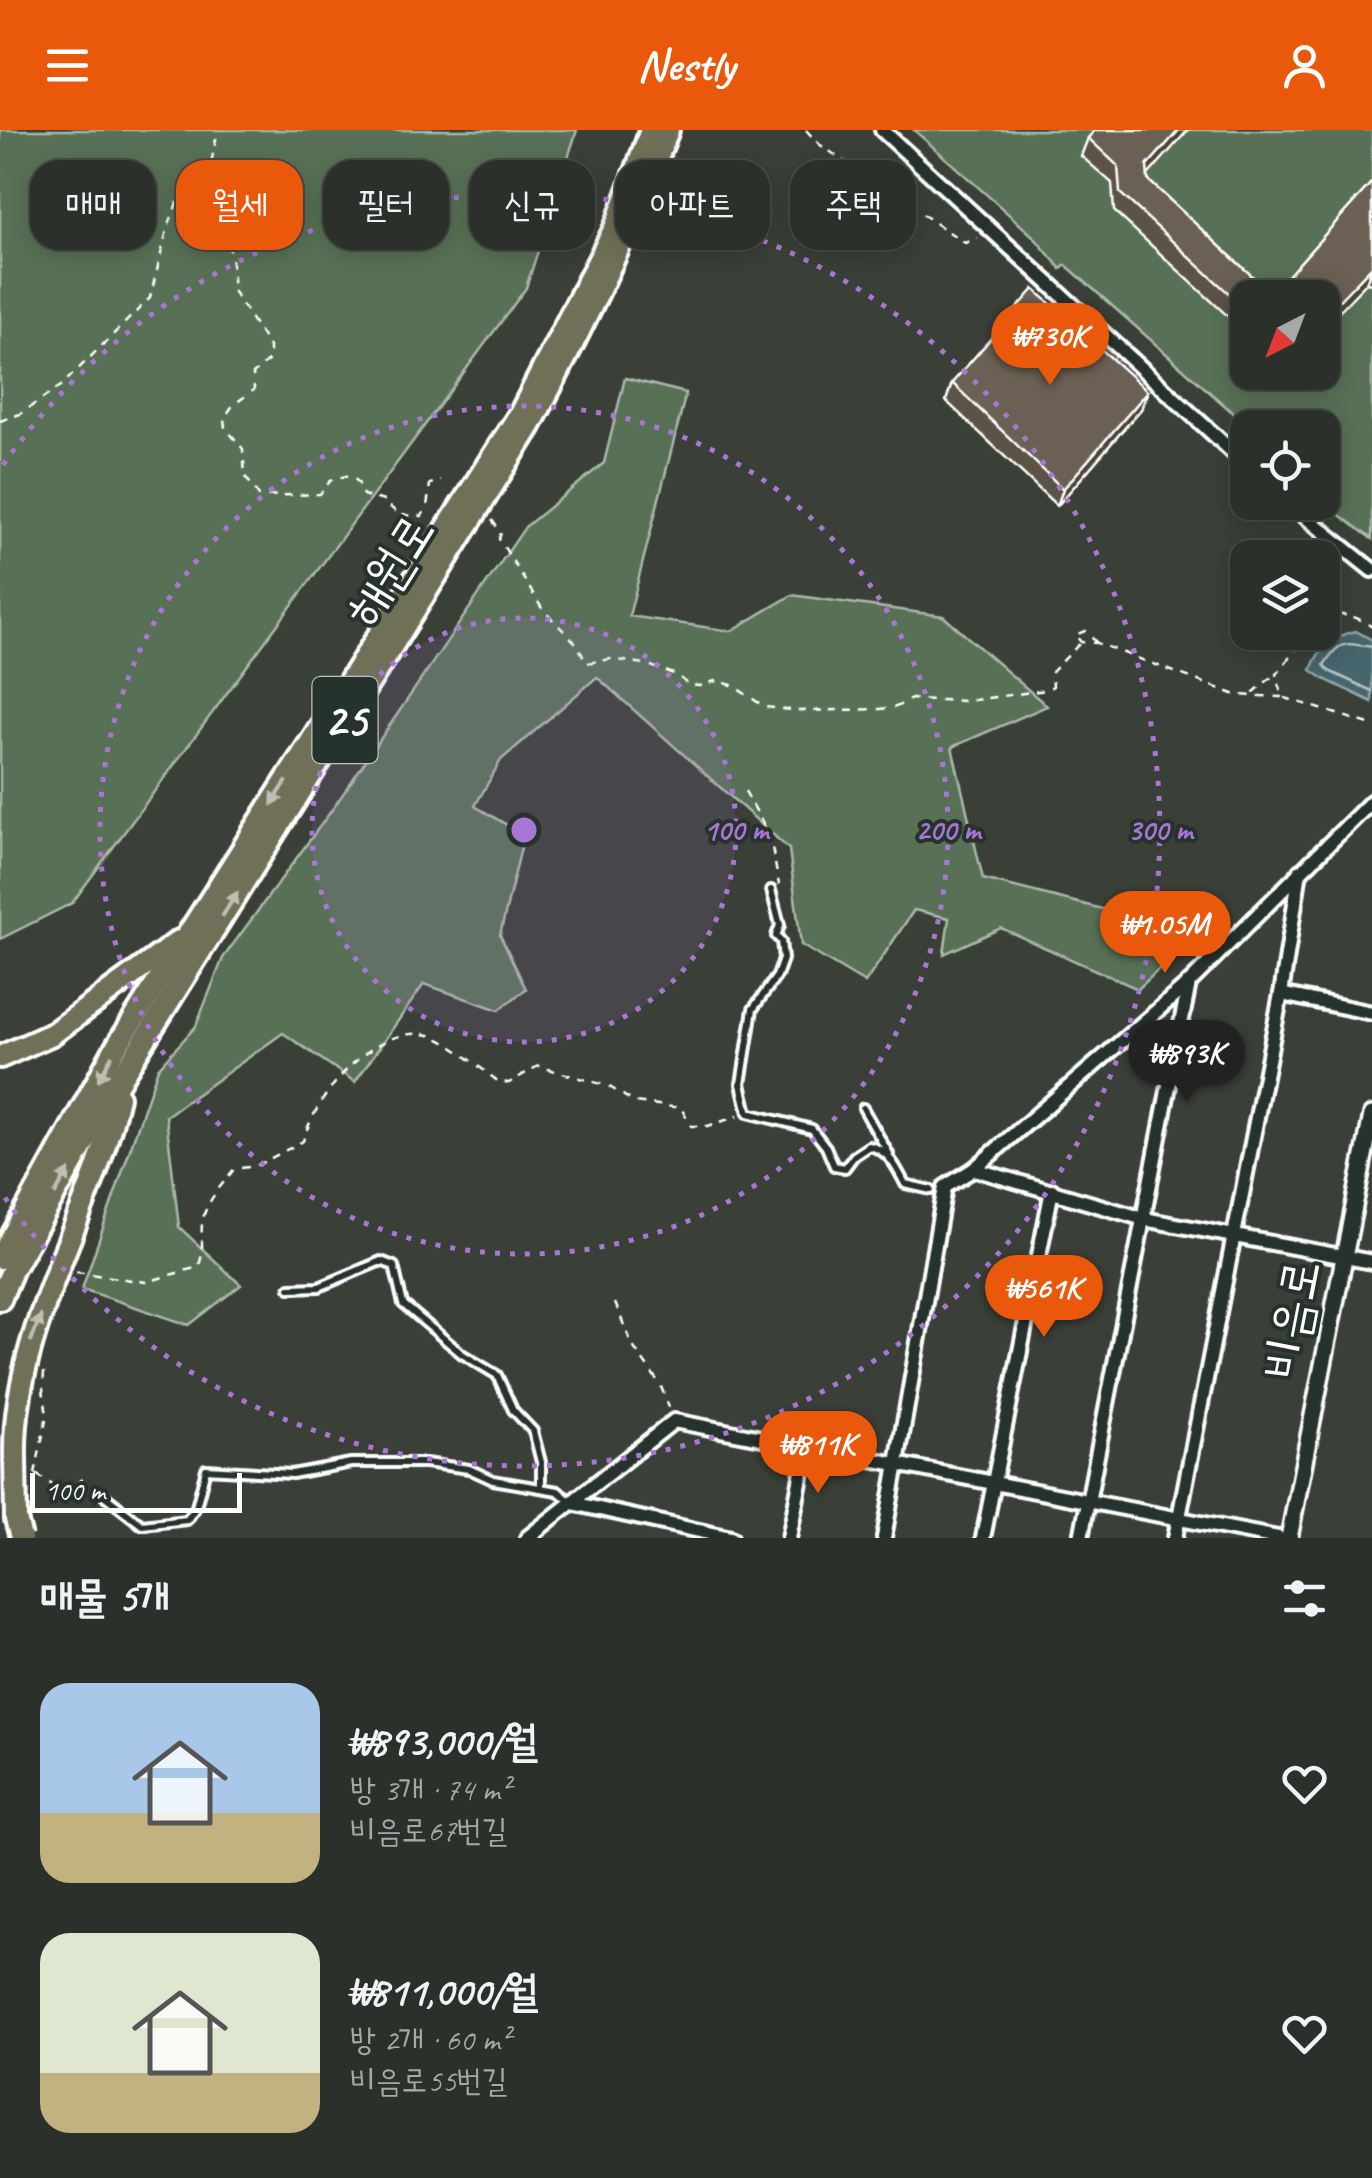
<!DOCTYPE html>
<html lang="ko">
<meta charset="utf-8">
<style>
body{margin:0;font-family:Caveat,"Poor Story",sans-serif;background:#383c36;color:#f1f3f6;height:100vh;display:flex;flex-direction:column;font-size:38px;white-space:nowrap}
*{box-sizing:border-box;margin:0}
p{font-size:32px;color:#a6a9a8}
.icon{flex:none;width:55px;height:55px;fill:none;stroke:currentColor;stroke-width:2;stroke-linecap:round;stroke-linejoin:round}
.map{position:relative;height:1408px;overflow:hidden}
.side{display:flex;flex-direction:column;background:#2c302a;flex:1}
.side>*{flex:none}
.banner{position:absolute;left:30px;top:30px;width:1312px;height:90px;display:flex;gap:20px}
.needle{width:65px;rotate:222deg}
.fabs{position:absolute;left:1230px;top:150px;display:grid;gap:20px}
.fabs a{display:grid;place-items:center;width:110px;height:110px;border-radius:20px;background:#2c302a;box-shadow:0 5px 25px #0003,0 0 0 2px #484b47;font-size:50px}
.scale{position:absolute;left:30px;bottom:25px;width:212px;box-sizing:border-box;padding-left:10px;border:5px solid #fff;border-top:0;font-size:28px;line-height:35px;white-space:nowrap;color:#fff;-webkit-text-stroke:8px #26332d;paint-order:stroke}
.price{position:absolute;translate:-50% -85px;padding:0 22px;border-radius:35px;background:#ea580c;color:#fff;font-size:32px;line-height:65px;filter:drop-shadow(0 2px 5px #0008)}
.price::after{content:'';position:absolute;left:50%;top:60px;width:30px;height:22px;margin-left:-15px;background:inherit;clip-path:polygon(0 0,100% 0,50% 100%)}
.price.current{background:#222;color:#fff}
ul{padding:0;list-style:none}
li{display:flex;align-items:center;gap:30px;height:250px;padding:0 40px}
li span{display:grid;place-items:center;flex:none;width:280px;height:200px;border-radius:30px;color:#555}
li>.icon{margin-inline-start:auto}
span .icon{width:120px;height:120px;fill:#fffc;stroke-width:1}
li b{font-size:42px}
h2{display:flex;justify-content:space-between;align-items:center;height:120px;padding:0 40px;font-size:42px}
.pill{padding:0 35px;border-radius:30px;background:#2c302a;box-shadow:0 5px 25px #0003,0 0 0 2px #484b47;font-size:35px;line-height:90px}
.pill.current{background:#ea580c;color:#fff}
header{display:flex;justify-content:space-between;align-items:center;height:130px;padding:0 40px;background:#ea580c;color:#fff;font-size:45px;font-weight:700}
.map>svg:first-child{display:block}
.green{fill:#587157;stroke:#acb8ab;stroke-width:2.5;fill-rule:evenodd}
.water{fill:#47656d;stroke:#91a3a7;stroke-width:2.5}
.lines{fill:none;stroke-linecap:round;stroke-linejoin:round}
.shore{stroke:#b5c1c5;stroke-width:2.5}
.service-casing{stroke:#fff;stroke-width:14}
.minor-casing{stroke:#fff;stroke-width:20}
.tertiary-casing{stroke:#fff;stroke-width:22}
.trunk-casing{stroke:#fff;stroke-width:28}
.path{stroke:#fff;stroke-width:2.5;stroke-dasharray:8 8;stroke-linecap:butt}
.service{stroke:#26332d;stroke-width:6}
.minor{stroke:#26332d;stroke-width:12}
.tertiary{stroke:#26332d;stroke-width:15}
.trunk{stroke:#706f59;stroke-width:20}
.trunk-bridge-casing{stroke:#fff;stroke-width:28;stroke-linecap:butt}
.trunk-bridge{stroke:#706f59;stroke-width:20}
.wall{fill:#5b5347;stroke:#fff;stroke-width:2.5}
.shaded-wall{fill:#4a433a;stroke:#fff;stroke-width:2.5}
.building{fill:#6a6053;stroke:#fff;stroke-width:2.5}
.oneway{fill:#bfbeb4}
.ring{fill:none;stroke:#a976d5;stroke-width:5;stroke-dasharray:5 10}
.labels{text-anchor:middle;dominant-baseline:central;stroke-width:8;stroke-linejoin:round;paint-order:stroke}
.shield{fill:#26332d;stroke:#bec2c0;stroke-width:2.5}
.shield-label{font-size:48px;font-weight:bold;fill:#fff}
.street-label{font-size:50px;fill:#fff;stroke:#26332d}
.centre{fill:#a976d5;stroke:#26332d;stroke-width:5}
.ring-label{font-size:30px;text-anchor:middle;font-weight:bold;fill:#a976d5;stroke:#26332d;stroke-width:8;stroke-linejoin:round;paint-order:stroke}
</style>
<header><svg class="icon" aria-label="menu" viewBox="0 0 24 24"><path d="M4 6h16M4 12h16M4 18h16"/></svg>Nestly<svg class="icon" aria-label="person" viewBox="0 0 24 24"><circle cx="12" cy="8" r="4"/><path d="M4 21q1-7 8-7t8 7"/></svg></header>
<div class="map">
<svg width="1372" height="1408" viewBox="0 0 1372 1408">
<rect width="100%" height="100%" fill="#3a4038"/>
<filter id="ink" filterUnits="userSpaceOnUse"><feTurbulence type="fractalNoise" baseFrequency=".01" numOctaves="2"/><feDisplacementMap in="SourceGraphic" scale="20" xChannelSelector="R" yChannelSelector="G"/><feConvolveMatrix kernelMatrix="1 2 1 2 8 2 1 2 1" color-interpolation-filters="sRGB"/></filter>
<g filter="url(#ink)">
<!-- green -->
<g class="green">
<polygon points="0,0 577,0 526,158 72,773 0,809"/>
<path d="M914,0H1372V409L1322,372V298L1249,297L1066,135L1061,139L1033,106ZM1248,168H1322V242H1248Z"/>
<polygon points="625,248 686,263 629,486 731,501 792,465 943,486 1047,576 952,617 983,749 1198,803 1138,859 1001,798 944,824 949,788 914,780 865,853 801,815 789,719 597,547 501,630 475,676 524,705 500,805 526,859 499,880 424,854 355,952 283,903 166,986 179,1097 241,1155 189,1195 82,1159 158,938 196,896 223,828 334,677 525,397 604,333"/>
</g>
<!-- water -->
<path class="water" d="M1356,501L1372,510V572L1324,549L1311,540C1319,517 1333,506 1356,501Z"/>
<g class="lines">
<!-- shore -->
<path class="shore" d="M1372,517C1346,514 1341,508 1324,535L1329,541L1372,561"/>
<defs>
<g id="service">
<path d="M771,760L780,795L776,806L781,811L783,829L777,846L753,879L741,954L748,983L812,999L826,1017L834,1036L845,1038L854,1026L869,1016C888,1019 897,1038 905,1054L931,1060"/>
<polyline points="863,978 889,1024"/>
<polyline points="290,1158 319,1157 381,1131 394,1136 403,1174 462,1224 497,1245 513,1280 533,1301 541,1332 541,1358"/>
<polyline points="101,1363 142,1395 187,1390 196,1377 206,1339 292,1344 351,1333 425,1333 469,1339 493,1350 558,1361 571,1372"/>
</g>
<g id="minor">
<polyline points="882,0 1248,336"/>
<polyline points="1287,372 1372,440"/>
<polyline points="1281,864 1372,883"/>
<polyline points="974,1039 1144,1089 1372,1132"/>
<polyline points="572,1373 731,1408"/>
<polyline points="527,1408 674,1291 1278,1408"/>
<polyline points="789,1408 807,1316"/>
<polyline points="884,1408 945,1057 974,1039 1189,853 1372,671"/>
<polyline points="983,1408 1052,1060"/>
<polyline points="1081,1408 1189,853"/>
<polyline points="1175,1408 1281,864 1300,741"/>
</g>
<polyline id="tertiary" points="1289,1408 1372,985"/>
<g id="trunk">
<polyline points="0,927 52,904 179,811"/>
<polyline points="0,1128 115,919 521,282 616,96 651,0"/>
<path d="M0,1169L13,1138L122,946L530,296C582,199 629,103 668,0"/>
<path d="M15,1328C12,1200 91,1089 118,967"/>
</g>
</defs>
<!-- service casing -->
<use href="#service" class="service-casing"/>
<!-- minor casing -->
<use href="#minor" class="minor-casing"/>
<!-- tertiary casing -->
<use href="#tertiary" class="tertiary-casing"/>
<!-- trunk casing -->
<use href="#trunk" class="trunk-casing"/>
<!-- path -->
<g class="path">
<polyline points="806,0 819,14 965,113 977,108"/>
<polyline points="210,38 220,110 231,121 234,162 269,217 269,230 253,244 254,260 233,275 224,289 225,297 243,319 245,346 259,366 320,364 331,350 350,345 358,352 363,365 384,371 399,385 422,386 427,377 430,354 441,351"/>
<polyline points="0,291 20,284 61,256 150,168 167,100 183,56 210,38 218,0"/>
<polyline points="1313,372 1327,385"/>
<polyline points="492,390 501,403 499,409 543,480 576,513 587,533 611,529 645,534 674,544 690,555 700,556 715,551 732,555 765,577 800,581 880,579 896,577 911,569 966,571 1046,560 1053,556 1052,542 1081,512"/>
<path d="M1322,487C1341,482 1356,485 1372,497"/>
<polyline points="1310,502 1276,544 1282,567 1372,595"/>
<polyline points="1097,513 1085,501 1075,505 1081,512 1097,513 1236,565 1282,567"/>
<polyline points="1253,563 1273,546"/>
<polyline points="745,661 770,706 779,755"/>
<path d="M76,1142L146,1152L198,1137C206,1121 199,1105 203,1088C208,1069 223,1054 234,1039L256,1036L303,1011C316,965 374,893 429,905C449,910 481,939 499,952L509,953L538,936L608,956L634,972L681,978L691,996H708L738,986"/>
<polyline points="615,1173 632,1215 660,1254 669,1277"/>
<polyline points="35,1344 47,1285 43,1259 44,1242"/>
<polyline points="36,1344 63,1362 86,1347"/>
</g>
<!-- service -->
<use href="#service" class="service"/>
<!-- minor -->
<use href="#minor" class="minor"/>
<!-- tertiary -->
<use href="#tertiary" class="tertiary"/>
<!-- trunk -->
<use href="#trunk" class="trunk"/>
<defs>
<polyline id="trunk-bridge" points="15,1328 16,1389 21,1408"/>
</defs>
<!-- trunk-bridge casing -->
<use href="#trunk-bridge" class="trunk-bridge-casing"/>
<!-- trunk-bridge -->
<use href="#trunk-bridge" class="trunk-bridge"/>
</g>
<!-- wall -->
<g class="wall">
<polygon points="1088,8 1148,45 1148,50 1264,157 1278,157 1372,52 1372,154 1366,153 1248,168 1248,202 1245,202 1114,81 1112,53 1081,26"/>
<polygon points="952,253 1141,279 1057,376 946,271"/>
</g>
<!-- shaded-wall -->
<g class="shaded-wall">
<polygon points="1179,0 1188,0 1141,53 1147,36"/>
<polygon points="1372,136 1366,153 1322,199 1322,188"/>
<polygon points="1148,261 1141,279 1057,376 1063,359"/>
</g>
<!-- building -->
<g class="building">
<polygon points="1095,0 1179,0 1147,36 1148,50 1264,157 1278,157 1372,52 1372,136 1322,188 1322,168 1248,168 1248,181 1120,63 1118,36 1088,8"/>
<polygon points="1034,159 1148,261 1063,359 952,253"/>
</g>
<!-- one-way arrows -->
<defs><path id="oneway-solid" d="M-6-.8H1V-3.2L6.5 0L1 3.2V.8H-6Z" transform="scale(2.5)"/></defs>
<g class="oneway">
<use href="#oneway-solid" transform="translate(279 663) rotate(123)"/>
<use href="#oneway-solid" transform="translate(230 774) rotate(-58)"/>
<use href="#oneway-solid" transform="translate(105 938) rotate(119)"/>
<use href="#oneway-solid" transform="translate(62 1052) rotate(-60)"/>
<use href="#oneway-solid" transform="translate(36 1198) rotate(-69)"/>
</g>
</g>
<!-- distance rings -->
<circle cx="524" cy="700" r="212" fill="#a976d5" fill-opacity=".12"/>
<g class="ring">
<circle cx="524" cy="700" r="212"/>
<circle cx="524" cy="700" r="424"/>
<path d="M3 335A636 636 0 1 1 3 1065"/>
</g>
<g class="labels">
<!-- shield labels -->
<rect class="shield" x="312.5" y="547" width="65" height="86" rx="8"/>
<g class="shield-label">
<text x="345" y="590">25</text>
</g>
<!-- street labels -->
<g class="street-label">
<text transform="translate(389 440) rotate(-58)">해원로</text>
<text transform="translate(1291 1189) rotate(-79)">비음로</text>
</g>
</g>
<circle cx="524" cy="700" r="15" class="centre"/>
<g class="ring-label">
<text x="736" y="710">100 m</text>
<text x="948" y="710">200 m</text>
<text x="1160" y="710">300 m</text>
</g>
</svg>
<div class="fabs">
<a><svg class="needle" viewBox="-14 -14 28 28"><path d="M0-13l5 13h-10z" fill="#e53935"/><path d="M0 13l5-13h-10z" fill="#a6a9a8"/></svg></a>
<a><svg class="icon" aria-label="locate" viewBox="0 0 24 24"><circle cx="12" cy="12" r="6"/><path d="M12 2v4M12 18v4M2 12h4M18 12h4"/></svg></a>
<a><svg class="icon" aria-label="layers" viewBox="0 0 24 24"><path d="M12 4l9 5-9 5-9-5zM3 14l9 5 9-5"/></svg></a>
</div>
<div class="scale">100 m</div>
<b class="price" style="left:1050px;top:258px">₩730K</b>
<b class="price" style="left:1165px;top:846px">₩1.05M</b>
<b class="price current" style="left:1187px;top:975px">₩893K</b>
<b class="price" style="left:1044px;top:1210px">₩561K</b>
<b class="price" style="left:818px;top:1366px">₩811K</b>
<div class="banner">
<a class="pill">매매</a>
<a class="pill current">월세</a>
<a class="pill">필터</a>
<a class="pill">신규</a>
<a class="pill">아파트</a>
<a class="pill">주택</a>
</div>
</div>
<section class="side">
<h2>매물 5개<svg class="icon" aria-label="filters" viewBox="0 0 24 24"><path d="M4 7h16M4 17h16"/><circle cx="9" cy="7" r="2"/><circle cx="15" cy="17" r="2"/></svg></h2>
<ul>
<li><span style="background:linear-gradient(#a9c7e8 65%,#c2b280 0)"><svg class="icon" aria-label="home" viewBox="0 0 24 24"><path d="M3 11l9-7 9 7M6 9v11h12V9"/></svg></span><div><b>₩893,000/월</b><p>방 3개 · 74 m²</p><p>비음로67번길</p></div><svg class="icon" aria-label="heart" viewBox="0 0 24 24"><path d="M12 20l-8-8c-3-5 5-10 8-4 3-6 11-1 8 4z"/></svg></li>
<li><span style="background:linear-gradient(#dfe7d0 70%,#c2b280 0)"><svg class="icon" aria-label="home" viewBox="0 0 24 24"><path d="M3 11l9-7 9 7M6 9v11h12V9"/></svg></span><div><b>₩811,000/월</b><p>방 2개 · 60 m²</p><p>비음로55번길</p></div><svg class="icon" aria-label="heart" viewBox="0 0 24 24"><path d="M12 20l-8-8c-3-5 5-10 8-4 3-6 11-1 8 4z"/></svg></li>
</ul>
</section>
